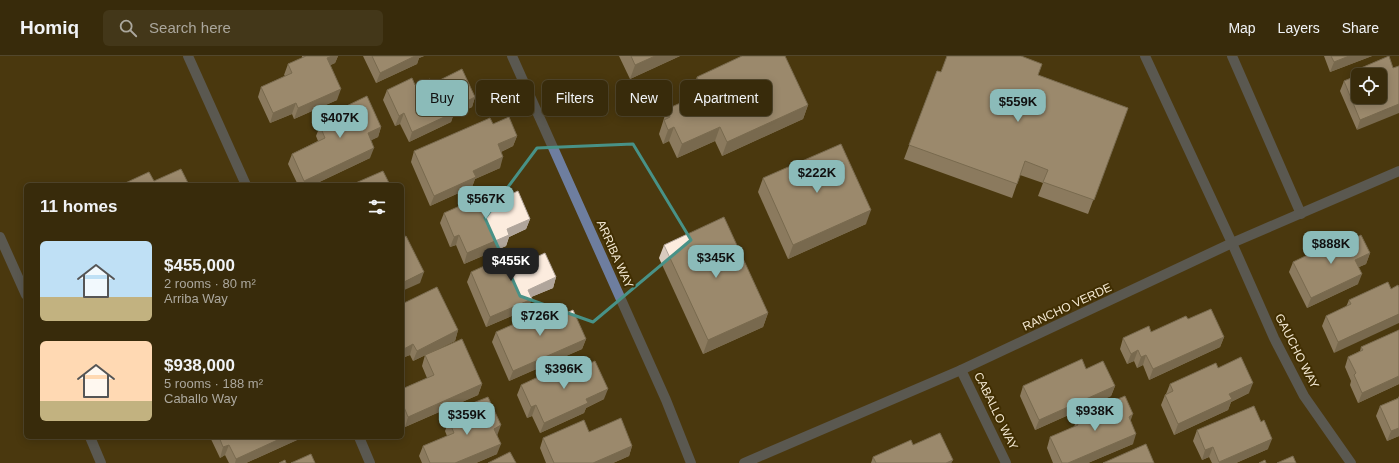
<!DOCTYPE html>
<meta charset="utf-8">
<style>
body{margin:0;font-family:Arial,sans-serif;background:#433719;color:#f1f3f6;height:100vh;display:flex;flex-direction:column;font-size:15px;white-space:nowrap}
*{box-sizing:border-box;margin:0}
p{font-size:13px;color:#aba79d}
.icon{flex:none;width:22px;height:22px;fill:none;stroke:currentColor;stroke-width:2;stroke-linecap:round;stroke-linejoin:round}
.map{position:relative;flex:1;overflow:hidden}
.details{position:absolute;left:24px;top:127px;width:380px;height:256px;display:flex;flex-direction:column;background:#382b0b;border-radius:6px;box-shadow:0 2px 10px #0003,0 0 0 1px #52472c}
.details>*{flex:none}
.guide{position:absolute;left:416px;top:24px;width:380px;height:36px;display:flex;gap:8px}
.buttons{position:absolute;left:1351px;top:12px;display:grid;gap:8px}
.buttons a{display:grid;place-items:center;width:36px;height:36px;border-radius:6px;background:#382b0b;box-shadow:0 2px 10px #0003,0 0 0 1px #52472c;font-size:20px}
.price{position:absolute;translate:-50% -34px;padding:0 9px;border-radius:8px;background:#8bbbb9;color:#111;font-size:13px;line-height:26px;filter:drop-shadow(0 1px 2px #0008)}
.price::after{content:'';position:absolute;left:50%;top:24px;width:12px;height:9px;margin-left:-6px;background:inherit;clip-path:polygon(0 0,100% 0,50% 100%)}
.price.active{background:#222;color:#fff}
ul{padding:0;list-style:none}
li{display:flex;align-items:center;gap:12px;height:100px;padding:0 16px}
li span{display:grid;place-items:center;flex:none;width:112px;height:80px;border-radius:6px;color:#555}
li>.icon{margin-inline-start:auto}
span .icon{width:48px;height:48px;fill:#fffc;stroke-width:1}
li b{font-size:17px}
h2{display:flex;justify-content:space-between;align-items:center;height:48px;padding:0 16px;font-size:17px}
.tag{padding:0 14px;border-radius:6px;background:#382b0b;box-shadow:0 2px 10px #0003,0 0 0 1px #52472c;font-size:14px;line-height:36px}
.tag.active{background:#8bbbb9;color:#111}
header{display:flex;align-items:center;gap:24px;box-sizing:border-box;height:56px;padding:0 20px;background:#382b0b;border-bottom:1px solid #52472c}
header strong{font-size:19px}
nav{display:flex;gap:22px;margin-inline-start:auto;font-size:14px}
.search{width:280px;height:36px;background:#433719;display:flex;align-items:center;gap:10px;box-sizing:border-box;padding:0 14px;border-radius:6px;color:#aba79d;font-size:15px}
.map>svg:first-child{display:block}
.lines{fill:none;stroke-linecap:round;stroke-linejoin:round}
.minor{stroke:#6e7e9f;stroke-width:10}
.wall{fill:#d9cbbf}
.shaded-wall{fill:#b0a59b}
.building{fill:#fcecde;stroke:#b0a59b;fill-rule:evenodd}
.marked{fill:none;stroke:#489287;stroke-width:3;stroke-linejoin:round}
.labels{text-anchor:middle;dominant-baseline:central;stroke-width:4;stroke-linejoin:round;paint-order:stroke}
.street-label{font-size:12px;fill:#f3e8d2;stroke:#402e02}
</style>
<header>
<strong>Homiq</strong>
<div class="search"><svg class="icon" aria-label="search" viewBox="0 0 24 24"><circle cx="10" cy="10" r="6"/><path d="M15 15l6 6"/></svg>Search here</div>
<nav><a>Map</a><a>Layers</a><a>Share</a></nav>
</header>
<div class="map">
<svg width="1399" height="407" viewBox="0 0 1399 407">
<rect width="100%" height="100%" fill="#4b390f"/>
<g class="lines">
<!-- minor -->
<g class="minor">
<polyline points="188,0 246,129"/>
<polyline points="512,0 666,344 691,407"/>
<polyline points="1145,0 1232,187 1274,282 1304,340 1351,407"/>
<polyline points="1232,0 1301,158"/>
<polyline points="0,181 26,239"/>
<polyline points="961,314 1006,407"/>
<polyline points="90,381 101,407"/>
<polyline points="359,381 370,407"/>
<polyline points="744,407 961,314 1232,187 1399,115"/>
</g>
</g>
<!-- wall -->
<g class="wall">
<polygon points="302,0 338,0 335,7 330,9 337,44 294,63 292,58 270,67 258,41 261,31 285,20 284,19 288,8 302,2"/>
<polygon points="363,0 424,0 419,2 417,8 376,27"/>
<polygon points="619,0 680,0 630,23"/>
<polygon points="1324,0 1372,0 1330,16"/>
<polygon points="1389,0 1357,74 1340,35 1344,25 1351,22 1354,15"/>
<polygon points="937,15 941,16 1038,19 1128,52 1088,158 1038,140 1043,127 1020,119 1012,142 904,103"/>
<polygon points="697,21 808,49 803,63 722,100 715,85 677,102 669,85 663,88 659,78 667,53 682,47 683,42 693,37 692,34"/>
<polygon points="432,28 475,41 472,51 453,60 451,66 409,86 400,68 395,70 383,44 387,34"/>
<polygon points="328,59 381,71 378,81 371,84 370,102 313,129 298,129 288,108 292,98 318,85 316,80 320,70 325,67"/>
<polygon points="517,80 513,90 501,96 500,112 475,123 472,131 430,150 411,106 414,95"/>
<polygon points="763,122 866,168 788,203 758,136"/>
<polygon points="493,146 530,163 526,173 509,181 506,190 464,208 456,189 450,191 440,167 444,157"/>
<polygon points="1348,186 1370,197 1366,208 1359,211 1358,228 1307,252 1289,216 1293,206"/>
<polygon points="664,189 768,257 763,271 703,298 659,202"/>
<polygon points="517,210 556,221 553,232 531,241 528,253 486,271 467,226 471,216"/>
<polygon points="1388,226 1334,297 1322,270 1326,260 1346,251 1349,244"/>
<polygon points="402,248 458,274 455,285 413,305 410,299 402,302"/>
<polygon points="558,261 586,283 582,293 509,325 492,286 496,276"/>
<polygon points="1188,263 1224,281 1220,291 1149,324 1143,309 1137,312 1134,305 1127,308 1120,293 1123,282 1151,276"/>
<polygon points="1399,274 1399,328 1358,347 1350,329 1351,325 1345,311 1348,301 1360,295 1361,291"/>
<polygon points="425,299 482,328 478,339 405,371 402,365 402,333 427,322 422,310"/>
<polygon points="1218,312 1249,337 1231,346 1228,354 1174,379 1161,349 1165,339 1166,338 1170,328"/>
<polygon points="1086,313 1115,330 1111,340 1035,374 1020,340 1023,330"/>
<polygon points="568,318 604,343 586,352 584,357 540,377 532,360 527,362 517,339 521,329"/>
<polygon points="1399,340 1399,380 1387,385 1376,360 1380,350 1398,342"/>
<polygon points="473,347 497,380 497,398 476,407 422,407 419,400 423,390 447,380 445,375 449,365 470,356"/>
<polygon points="1106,348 1131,365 1133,388 1088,407 1053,407 1047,392 1050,381 1074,371 1076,365 1105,353"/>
<polygon points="1197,374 1268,393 1236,407 1212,407 1209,401 1202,404 1193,385"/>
<polygon points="589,376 632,390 629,400 613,407 546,407 540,392 543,382"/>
<polygon points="210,381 298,381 297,384 246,407 229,407 225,399 220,402"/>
<polygon points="913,389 953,404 951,407 871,407 873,401"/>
</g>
<!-- shaded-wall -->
<g class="shaded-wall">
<polygon points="332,0 338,0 335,7 323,13 327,2"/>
<polygon points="415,0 424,0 419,2 417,8 376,27 380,17"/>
<polygon points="655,0 680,0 630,23 635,9"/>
<polygon points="1349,0 1372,0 1330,16 1334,6"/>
<polygon points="341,33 337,44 294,63 298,52"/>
<polygon points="475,41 472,51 453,60 451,66 409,86 412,76 453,52"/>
<polygon points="1399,46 1399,57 1357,74 1360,64"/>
<polygon points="296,47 292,58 270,67 273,57"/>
<polygon points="808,49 803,63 722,100 727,86"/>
<polygon points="404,57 400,68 395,70 399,60"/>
<polygon points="381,71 378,81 364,88 368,77"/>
<polygon points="674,71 669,85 663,88 668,74"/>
<polygon points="720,71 715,85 677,102 682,88"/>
<polygon points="517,80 513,90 494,99 498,88"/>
<polygon points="374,92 370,102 313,129 303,129 304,125"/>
<polygon points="503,101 500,112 475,123 472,131 430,150 434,140 473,115"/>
<polygon points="871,154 866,168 788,203 793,189"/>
<polygon points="530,163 526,173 509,181 506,190 464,208 467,197 507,173"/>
<polygon points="459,179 456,189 450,191 454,181"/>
<polygon points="1370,197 1366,208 1352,214 1355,204"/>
<polygon points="424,216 420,227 402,235 402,227"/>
<polygon points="1362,218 1358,228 1307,252 1311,242"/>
<polygon points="556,221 553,232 524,244 528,234"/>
<polygon points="532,243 528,253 486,271 490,261"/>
<polygon points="768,257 763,271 703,298 708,284"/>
<polygon points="1399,258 1399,267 1334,297 1338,286"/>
<polygon points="458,274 455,285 413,305 417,295"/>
<polygon points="1224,281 1220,291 1149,324 1153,313"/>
<polygon points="586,283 582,293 509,325 513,315"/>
<polygon points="413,288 410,299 402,302 402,294"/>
<polygon points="1138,294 1134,305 1127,308 1131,298"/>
<polygon points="1146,299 1143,309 1137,312 1141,301"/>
<polygon points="1399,320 1399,328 1358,347 1362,337"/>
<polygon points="1253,327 1249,337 1231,346 1228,354 1174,379 1178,368 1229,338"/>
<polygon points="482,328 478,339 405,371 408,361"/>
<polygon points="1115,330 1111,340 1035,374 1039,364"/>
<polygon points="608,333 604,343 586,352 584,357 540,377 544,367 586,343"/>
<polygon points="536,349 532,360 527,362 531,351"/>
<polygon points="1133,358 1129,369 1129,361"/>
<polygon points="501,369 497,380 494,373"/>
<polygon points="1399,372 1399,380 1387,385 1391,375"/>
<polygon points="1136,378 1133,388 1088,407 1068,407"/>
<polygon points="284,381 298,381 297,384 246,407 235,407 236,403"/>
<polygon points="1272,383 1268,393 1236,407 1219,407 1219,406"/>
<polygon points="501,388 497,398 476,407 455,407"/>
<polygon points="229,389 225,399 220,402 223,391"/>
<polygon points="632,390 629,400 613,407 593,407"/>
<polygon points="1213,391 1209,401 1202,404 1205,394"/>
<polygon points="953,404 951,407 946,407"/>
</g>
<!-- building -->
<g class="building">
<polygon points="306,0 332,0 327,2 341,33 298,52 296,47 273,57 261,31 292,17 288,8"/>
<polygon points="372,0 415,0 380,17"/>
<polygon points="631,0 655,0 635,9"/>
<polygon points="742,0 785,0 808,49 727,86 720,71 682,88 674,71 668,74 664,64 670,61 667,53 685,45 683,42 702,33 697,21"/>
<polygon points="947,0 1021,0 1042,8 1038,19 1128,52 1094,144 1043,126 1048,114 1025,105 1017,128 909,89 937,15 941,16"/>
<polygon points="1331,0 1349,0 1334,6"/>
<path d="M1389,0L1393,12L1399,10V48L1360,64L1344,25L1356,20L1354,15ZM1358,19H1380V41H1358Z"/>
<polygon points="462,13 475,41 453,52 455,56 412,76 404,57 399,60 387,34 412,22 415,29 430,23 432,28"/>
<polygon points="367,40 381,71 368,77 374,92 304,125 292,98 325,82 320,70 330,65 328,59"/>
<polygon points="509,61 517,80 498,88 503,101 473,115 476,121 434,140 414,95 490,62 493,68"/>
<polygon points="841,88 871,154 793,189 763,122"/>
<polygon points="181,113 189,129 121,129 149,116 154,125"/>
<polygon points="383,115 390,129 351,129"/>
<polygon points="518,135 530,163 507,173 509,179 467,197 459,179 454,181 444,157 489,137 493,146"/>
<polygon points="724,161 768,257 708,284 664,189"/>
<polygon points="1361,179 1370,197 1355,204 1362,218 1311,242 1293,206 1345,181 1348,186"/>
<polygon points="406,180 424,216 402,227 402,182"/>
<polygon points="545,197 556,221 528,234 532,243 490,261 471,216 511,198 517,210"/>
<polygon points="1388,226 1391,233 1398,229 1399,231 1399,258 1338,286 1326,260 1351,248 1349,244"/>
<polygon points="437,231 458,274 417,295 413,288 402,294 402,248"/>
<polygon points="553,251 558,261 573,254 586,283 513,315 496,276"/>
<polygon points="1211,253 1224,281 1153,313 1146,299 1141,301 1138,294 1131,298 1123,282 1149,270 1151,276 1186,260 1188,263"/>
<polygon points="1399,274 1399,320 1362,337 1354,319 1356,317 1348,301 1363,294 1361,291"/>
<polygon points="462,283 482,328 408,361 402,346 402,333 434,319 425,299"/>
<polygon points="1241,301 1253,327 1229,338 1232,343 1178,368 1165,339 1173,335 1170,328 1216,307 1218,312"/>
<polygon points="1082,303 1086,313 1103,305 1115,330 1039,364 1023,330"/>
<polygon points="595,305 608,333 586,343 588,347 544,367 536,349 531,351 521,329 564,309 568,318"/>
<polygon points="1125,340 1133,358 1129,361 1136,378 1068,407 1062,407 1050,381 1078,369 1076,365 1108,352 1106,348"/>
<polygon points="488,341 501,369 494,373 501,388 455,407 430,407 423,390 454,377 449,365 475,353 473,347"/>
<polygon points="1399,342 1399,372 1391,375 1380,350"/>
<polygon points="1254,350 1261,366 1264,364 1272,383 1219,406 1213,391 1205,394 1197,374"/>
<polygon points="621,362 632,390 593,407 554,407 543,382 584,364 589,376"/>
<polygon points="940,377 953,404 946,407 876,407 873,401 911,384 913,389"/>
<polygon points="219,381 284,381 236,403 229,389 223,391"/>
<polygon points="1146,388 1154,407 1103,407"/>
<polygon points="510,396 516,407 488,407"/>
<polygon points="311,398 315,407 291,407"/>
<polygon points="1293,400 1296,407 1277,407"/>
<polygon points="285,404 286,407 279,407"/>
<polygon points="1265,404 1266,407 1259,407"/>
</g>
<!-- marked area -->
<path d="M0 0H1399V407H0ZM633,88L691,184L593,266L520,240L485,162L537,92Z" fill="#4b390f" fill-opacity=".55" fill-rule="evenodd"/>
<path class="marked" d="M633,88L691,184L593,266L520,240L485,162L537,92Z"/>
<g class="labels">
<!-- street labels -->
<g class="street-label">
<text transform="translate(615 198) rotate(66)">ARRIBA WAY</text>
<text transform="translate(1067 251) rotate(-25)">RANCHO VERDE</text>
<text transform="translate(1297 295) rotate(63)">GAUCHO WAY</text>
<text transform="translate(996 355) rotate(64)">CABALLO WAY</text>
</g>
</g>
</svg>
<div class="buttons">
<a><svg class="icon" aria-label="locate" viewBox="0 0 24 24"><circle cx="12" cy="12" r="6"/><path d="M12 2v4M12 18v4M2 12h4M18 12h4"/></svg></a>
</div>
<b class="price" style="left:1018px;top:67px">$559K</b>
<b class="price" style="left:340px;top:83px">$407K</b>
<b class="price" style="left:817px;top:138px">$222K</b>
<b class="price" style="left:486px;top:164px">$567K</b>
<b class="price" style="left:1331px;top:209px">$888K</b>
<b class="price" style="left:716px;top:223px">$345K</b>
<b class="price active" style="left:511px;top:226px">$455K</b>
<b class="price" style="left:540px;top:281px">$726K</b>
<b class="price" style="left:564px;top:334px">$396K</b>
<b class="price" style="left:1095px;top:376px">$938K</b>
<b class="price" style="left:467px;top:380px">$359K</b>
<div class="guide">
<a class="tag active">Buy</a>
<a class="tag">Rent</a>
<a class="tag">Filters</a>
<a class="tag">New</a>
<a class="tag">Apartment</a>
</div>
<section class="details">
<h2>11 homes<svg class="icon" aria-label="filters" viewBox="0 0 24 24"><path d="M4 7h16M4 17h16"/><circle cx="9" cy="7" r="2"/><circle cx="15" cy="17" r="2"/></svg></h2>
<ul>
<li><span style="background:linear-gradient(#bfe0f5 70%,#c2b280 0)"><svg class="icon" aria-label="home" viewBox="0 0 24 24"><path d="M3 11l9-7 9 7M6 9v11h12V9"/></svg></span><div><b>$455,000</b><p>2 rooms · 80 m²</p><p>Arriba Way</p></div></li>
<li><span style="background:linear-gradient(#ffd9b3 75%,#c2b280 0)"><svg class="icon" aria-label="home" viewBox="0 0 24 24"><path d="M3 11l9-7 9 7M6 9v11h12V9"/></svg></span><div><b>$938,000</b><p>5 rooms · 188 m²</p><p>Caballo Way</p></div></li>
</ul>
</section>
</div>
